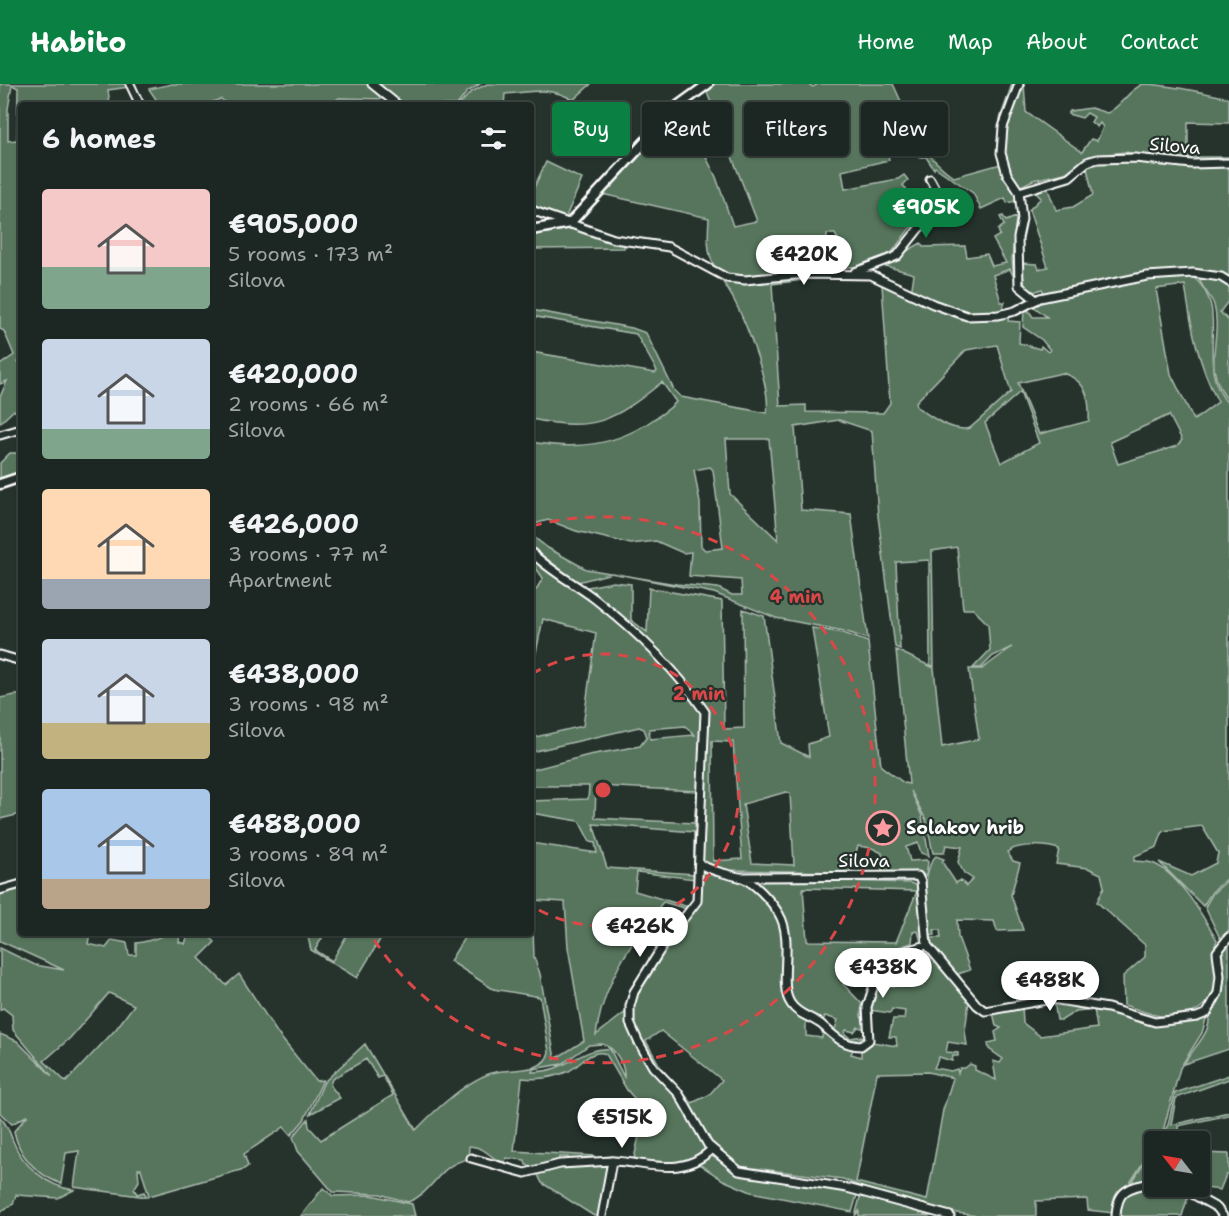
<!DOCTYPE html>
<meta charset="utf-8">
<style>
body{margin:0;font-family:"Shantell Sans",sans-serif;background:#29322f;color:#f1f3f6;height:100vh;display:flex;flex-direction:column;font-size:22px;white-space:nowrap}
*{box-sizing:border-box;margin:0}
p{font-size:20px;color:#a0a5a5}
.icon{flex:none;width:33px;height:33px;fill:none;stroke:currentColor;stroke-width:2;stroke-linecap:round;stroke-linejoin:round}
.map{position:relative;flex:1;overflow:hidden}
.sheet{position:absolute;left:18px;top:18px;width:516px;height:834px;display:flex;flex-direction:column;background:#1c2622;border-radius:6px;box-shadow:0 2px 4px #0004,0 0 0 2px #3a4340}
.sheet>*{flex:none}
.guide{position:absolute;left:552px;top:18px;width:570px;height:54px;display:flex;gap:12px}
.needle{width:39px;rotate:301deg}
.fabs{position:absolute;left:1144px;top:1047px;display:grid;gap:12px}
.fabs a{display:grid;place-items:center;width:66px;height:66px;border-radius:6px;background:#1c2622;box-shadow:0 2px 4px #0004,0 0 0 2px #3a4340;font-size:30px}
.price{position:absolute;translate:-50% -51px;padding:0 14px;border-radius:21px;background:#fff;color:#222;font-size:20px;line-height:39px;filter:drop-shadow(0 2px 3px #0008)}
.price::after{content:'';position:absolute;left:50%;top:36px;width:18px;height:14px;margin-left:-9px;background:inherit;clip-path:polygon(0 0,100% 0,50% 100%)}
.price.active{background:#0b8043;color:#fff}
ul{padding:0;list-style:none}
li{display:flex;align-items:center;gap:18px;height:150px;padding:0 24px}
li span{display:grid;place-items:center;flex:none;width:168px;height:120px;border-radius:6px;color:#555}
li>.icon{margin-inline-start:auto}
span .icon{width:72px;height:72px;fill:#fffc;stroke-width:1}
li b{font-size:26px}
h2{display:flex;justify-content:space-between;align-items:center;height:72px;padding:0 24px;font-size:26px}
.tag{padding:0 21px;border-radius:6px;background:#1c2622;box-shadow:0 2px 4px #0004,0 0 0 2px #3a4340;font-size:21px;line-height:54px}
.tag.active{background:#0b8043;color:#fff}
header{display:flex;align-items:center;gap:36px;box-sizing:border-box;height:84px;padding:0 30px;background:#0b8043;color:#fff}
header strong{font-size:28px}
nav{display:flex;gap:33px;margin-inline-start:auto;font-size:21px}
.map>svg:first-child{display:block}
.green{fill:#56745c;stroke:#aabaae;stroke-width:1.5;fill-rule:evenodd}
.lines{fill:none;stroke-linecap:round;stroke-linejoin:round}
.minor-casing{stroke:#fff;stroke-width:11}
.tertiary-casing{stroke:#fff;stroke-width:13}
.minor{stroke:#26332d;stroke-width:7}
.tertiary{stroke:#26332d;stroke-width:8}
.ring{fill:none;stroke:#dc4848;stroke-width:3;stroke-dasharray:10 8}
.labels{text-anchor:middle;dominant-baseline:central;stroke-width:4.5;stroke-linejoin:round;paint-order:stroke}
.street-label{font-size:18px;fill:#fff;stroke:#26332d}
.poi-label{font-size:18px;font-weight:bold;fill:#fff;stroke:#26332d;text-anchor:start}
.centre{fill:#dc4848;stroke:#26332d;stroke-width:3}
.ring-label{font-size:18px;text-anchor:middle;font-weight:bold;fill:#dc4848;stroke:#26332d;stroke-width:4.5;stroke-linejoin:round;paint-order:stroke}
</style>
<header>
<strong>Habito</strong>
<nav><a>Home</a><a>Map</a><a>About</a><a>Contact</a></nav>
</header>
<div class="map">
<svg width="1229" height="1132" viewBox="0 0 1229 1132">
<rect width="100%" height="100%" fill="#26332d"/>
<filter id="ink" filterUnits="userSpaceOnUse"><feTurbulence type="fractalNoise" baseFrequency=".0167" numOctaves="2"/><feDisplacementMap in="SourceGraphic" scale="12" xChannelSelector="R" yChannelSelector="G"/><feConvolveMatrix kernelMatrix="1 2 1 2 8 2 1 2 1" color-interpolation-filters="sRGB"/></filter>
<g filter="url(#ink)">
<!-- green -->
<g class="green">
<path d="M0,0H128L130,3L108,6L110,21H21V276L18,278L21,281V330L19,332L14,326L0,339V313L7,297L0,300V281L14,271L4,247L0,245ZM12,1L18,4L17,56L8,57V25Z"/>
<polygon points="172,0 369,0 386,15 339,14 336,16 340,21 228,21 221,15 204,21 160,21 149,5"/>
<polygon points="373,0 480,0 467,8 457,21 400,21"/>
<path d="M487,0H591L573,16C551,2 530,8 505,10L504,21H459L471,8Z"/>
<path d="M714,0H808L813,3L818,0H893C914,43 913,63 954,93L1001,80L997,64L1000,35L1012,0H1017L1000,58L1016,108V117L1007,119L1005,114L981,125L973,109L935,83L934,85L926,73H920L919,70L924,69L920,61L913,57L908,60L896,57L888,71L889,76L842,87L845,105L898,95L904,91L908,96L903,101L921,125L940,113L942,124L910,144L890,171L856,183H847L839,189L837,154L835,150H827V159L824,160L823,189C800,190 732,202 716,184C706,172 708,149 709,134L602,110L681,23ZM706,6L757,137L733,142L716,93L682,25Z"/>
<path d="M1020,0H1024L1026,28L1082,68L1091,55L1097,57L1103,43L1100,39L1097,43L1091,38L1094,33L1087,29L1082,34L1068,30L1070,27L1091,24L1107,29C1120,24 1128,6 1143,0C1167,0 1205,9 1229,14V39L1188,38V73H1229V75L1174,76L1125,68L1089,72L1065,89L1033,96L1017,104L1003,74V47Z"/>
<polygon points="1106,76 1229,81 1229,196 1187,188 1045,211 1042,205 1031,209 1025,203 1024,194 1020,193 1021,179 1037,180 1039,185 1048,183 1029,126 1041,114 1033,106 1047,103 1056,126 1073,123 1093,111 1086,80"/>
<polygon points="546,78 582,95 565,135 531,120 531,110"/>
<polygon points="1003,132 1006,137 1016,133 1012,176 1014,194 1010,185 993,191 1001,218 1005,218 1001,230 973,231 911,210 914,190 882,181 921,159 923,163 965,162 967,173 987,170 992,182 1006,179 993,155 1000,151 998,146 1004,141 1000,133"/>
<polygon points="575,144 625,160 624,164 531,165 531,149"/>
<path d="M851,191C871,192 885,200 903,209C941,227 966,237 1009,231L1008,237L1020,238L1019,259L1040,265L1041,262L1048,268L1050,266L1042,256L1023,243L1024,226L1029,227L1033,233H1047L1032,221L1037,217C1060,210 1170,185 1190,192C1202,196 1212,218 1212,230C1215,264 1204,293 1229,321V792L1212,808L1203,822L1159,778L1191,792L1216,779L1218,769L1202,742L1163,747L1157,763L1135,772L1134,777C1139,778 1146,777 1152,779C1178,788 1204,834 1217,856C1212,867 1216,873 1217,883C1219,921 1190,939 1155,931C1145,929 1134,924 1124,921L1123,892L1145,873V861L1097,818L1104,803L1101,790L1088,784L1056,780L1059,765C1045,761 1020,759 1007,768L1013,777L1020,779L1011,811L1023,846L997,847L994,837L957,836L958,853L970,886L958,890L968,905L967,909L930,860L929,854H941L940,846H934L935,851L929,852C927,832 920,787 936,772L944,775L942,778L956,799L961,796L966,802L973,795L964,789L958,778L962,763L946,761L944,769H933L926,736L911,707L922,732L929,772L921,769L918,759L906,763L910,777L926,776L928,778L926,792L919,789L884,790L880,788H888L882,787V769L872,764L858,762L850,787L859,790L871,788L872,791L842,788L726,786L702,779L700,752L709,641L708,630L701,617L655,563L583,504L613,498L631,500V536L647,548L649,504L722,517L724,645L744,644L743,525L764,532L781,659L809,673L808,660L829,653L812,544L843,549L868,558L881,682L904,699L909,700L896,566L934,584L942,663L979,655L969,585H982L1012,563L993,572L981,584H973L990,566L988,540L973,525H963L957,463L932,467L934,582L930,581L929,476L896,478L900,565L895,563L878,432L872,347L839,336L795,343L801,426L851,430L868,555L844,547L776,534L714,509L612,489L578,498L531,463V451L548,464L586,485L676,500L718,504L732,511H742L741,496L689,492L691,468L683,469L656,457L631,460L576,447L548,436L531,441V358C576,366 616,362 654,335C662,330 670,325 676,318L662,298C613,338 594,348 531,335V268L655,289L657,287L636,250L531,232V226L632,244L646,249L674,306L681,313L767,329C771,302 747,241 734,216C730,208 724,200 719,192L744,198L804,192L803,196L772,200L780,322L806,321V328L883,329L890,319L882,201L871,195H852ZM1185,201C1191,243 1198,280 1218,318L1194,336L1171,290L1156,205ZM997,261L1011,308L970,344C953,349 930,332 917,323L916,318L966,266ZM1062,289C1087,296 1090,315 1089,337L1039,350L1018,299ZM1020,308L1039,359L1001,379L985,339ZM1169,331L1182,356L1177,362L1118,380L1110,358ZM726,355H769L778,456L730,410ZM710,383L713,386L723,464L705,466L701,462L700,419L694,386ZM712,657L733,658L742,775L713,777ZM786,708L790,709L794,781L752,779L743,720Z"/>
<path d="M1199,192L1217,194L1229,200V216L1220,228L1229,237V318C1200,282 1223,256 1214,221C1211,211 1199,202 1199,192Z"/>
<polygon points="10,369 21,369 21,391 0,398 0,379"/>
<path d="M531,472L627,543L702,624L695,795L637,788L635,807L689,823L687,825L663,818C631,858 603,899 596,951L627,927C637,978 692,1015 707,1065C695,1087 654,1079 633,1079L644,1030L641,1022L627,1006L606,970C591,964 581,981 569,987C555,993 537,996 522,994L514,1067L594,1072V1074L569,1078L568,1073H559L558,1080L529,1087L530,1082L526,1081L525,1076L506,1074L505,1079C490,1076 488,1063 469,1062L468,1075C437,1081 434,1109 408,1118L380,1110L333,1108L298,1067L293,1053L308,1035L309,1043L321,1056L393,1011L383,992L378,994L366,975L332,995L330,1001L340,1014L310,1030L324,998L365,960L416,1046C434,1027 470,993 496,988C514,984 544,990 549,968L540,913L493,905L450,877L467,849H531V759L597,769L595,759L590,758L579,737L531,729V717L588,715L589,702H531V686L589,671L640,662L647,653L644,645L639,643L531,668V654L583,642L596,549L543,535L531,592V514L543,494L531,477ZM685,642L695,651L650,655L649,645ZM596,702L697,707L694,739L595,734ZM593,740L694,748V790L607,784ZM532,816L565,818L568,863L584,957L555,975L540,890L534,873ZM602,960C615,963 625,981 624,993L610,965C582,962 566,989 532,988L533,985L562,980L589,961Z"/>
<polygon points="15,611 21,611 21,730 0,735 0,614"/>
<path d="M702,786L715,792L741,795L773,823L783,846L784,875L781,900L784,911L806,934V952L822,954L823,945L836,957L854,963L851,970L861,973V965L872,958L897,962L896,953H889L893,935H904L905,927L892,925L890,929L868,926L874,906L879,902H922L923,894L929,893V877H918L922,865L928,863L969,917L965,947L967,961L948,958L946,968L958,969V972H953L952,977L939,973L934,984L951,987L957,985L958,989L960,984H965L970,980L975,982V986L996,996L993,977L1000,979L1003,975L989,965L988,959L997,957L995,948L1001,944L996,942L993,928L1022,922L1023,939L1040,952L1097,944L1094,925L1076,927L1062,936H1057L1054,917C1106,921 1155,951 1207,932L1202,949L1180,984L1163,1047L1130,1099L1118,1108L1114,1129L1088,1126L1087,1115L1036,1117V1132H978L957,1129L867,1105L843,1095L737,1082L712,1062L675,1004L646,970L631,936L633,915L700,811ZM661,947L722,996L709,1011L692,1019L661,984L646,957ZM928,988L953,994L943,1026L927,1116L856,1098L877,989Z"/>
<path d="M748,794L910,799L919,802L925,858H921L918,847L913,848L912,859C892,864 880,870 871,889L869,887L868,877L849,882L843,900L862,920L861,932L866,945L858,943L854,948L846,946L845,950L850,954L864,952L859,956H847L827,945H835L838,936L825,932L822,939L788,916L782,833ZM803,804L917,807L896,858L807,857Z"/>
<polygon points="1229,795 1229,846 1220,854 1205,823 1213,809"/>
<path d="M21,803V849H90L88,860L106,864L112,856L127,859L129,871H136V859C152,858 164,849 180,849L179,858L185,860L188,850L202,852L215,849L211,854L215,858L199,874L226,901L239,890L278,950L316,997L323,996L304,1036L291,1051L284,1043L244,1070L248,1082L244,1085L149,1112L141,1085H138L139,1097L134,1105L137,1110L144,1108L147,1113L74,1103L79,1067L66,1069L61,1100C37,1090 19,1073 14,1047L28,1031L12,1040L0,1029V950L17,957L52,992L13,946L12,931L3,924L0,926V864L35,881L64,886L0,857V810ZM109,909L134,921L116,945L66,998L44,977L70,954Z"/>
<polygon points="307,849 325,849 315,866 332,877 348,849 384,849 357,894 311,866"/>
<path d="M1229,854V965L1184,980C1191,966 1214,947 1208,930L1218,914V871Z"/>
<polygon points="1229,991 1229,995 1176,1014 1171,1041 1229,1028 1229,1031 1178,1042 1178,1053 1168,1052 1167,1057 1158,1057 1168,1041 1175,1009"/>
<path d="M0,1033C8,1042 9,1047 13,1057C22,1081 48,1103 74,1106L58,1114L16,1111L13,1120L0,1128Z"/>
<polygon points="1155,1061 1155,1097 1129,1103"/>
<polygon points="1200,1069 1229,1070 1229,1091 1226,1091 1220,1106 1198,1103 1195,1110 1181,1103 1200,1102"/>
<polygon points="710,1071 741,1090 855,1108 857,1111 852,1128 751,1108 723,1096 696,1078"/>
<polygon points="608,1079 600,1132 594,1132 542,1099 537,1089 566,1082"/>
<polygon points="1155,1099 1155,1102 1175,1103 1189,1109 1182,1132 1117,1132 1123,1110"/>
<polygon points="323,1104 333,1112 371,1111 412,1120 415,1132 301,1132"/>
<polygon points="861,1110 940,1132 859,1132 859,1127 855,1132"/>
</g>
<g class="lines">
<defs>
<g id="minor">
<polyline points="130,0 140,21"/>
<polyline points="372,0 398,21"/>
<polyline points="1019,0 1003,43 1001,69 1007,90 1019,108 1022,135 1018,154 1019,202 1036,216"/>
<polyline points="1019,108 1069,93 1087,78 1098,75 1135,74 1192,80 1229,79"/>
<polyline points="531,126 614,155 669,163 727,194 745,196 804,190 871,191 933,220 967,232 998,231 1015,227 1040,214 1147,192 1193,189 1221,193 1229,198"/>
<polyline points="855,188 897,172 920,143 942,132 945,127 943,119 930,95"/>
<polyline points="0,351 21,345"/>
<path d="M531,468C550,487 574,499 595,515C637,548 675,584 705,628L697,817L664,860L634,908L630,922V939L638,957L653,983L679,1010L708,1061L739,1087L847,1104L950,1132"/>
<polyline points="0,571 21,577"/>
<path d="M700,780C713,788 724,789 739,793C753,796 772,818 779,830C795,857 777,901 791,920C798,931 812,933 822,941C834,952 842,961 861,962L869,956L867,923L879,885L898,869L927,861L921,798L918,792L741,793"/>
<polyline points="0,806 21,800"/>
<polyline points="927,861 977,921 985,927 1052,915 1108,924 1155,938 1197,933 1207,929 1218,909 1220,892 1217,868 1229,853"/>
<polyline points="471,1074 525,1089 560,1080 612,1077"/>
<polyline points="1178,1102 1217,1124 1223,1132"/>
<path d="M602,1132L612,1077C648,1078 681,1095 712,1065"/>
<path d="M1116,1132C1117,1104 1131,1103 1155,1098"/>
</g>
<g id="tertiary">
<polyline points="531,146 570,139 679,21 708,0"/>
<polyline points="0,400 21,393"/>
</g>
</defs>
<!-- minor casing -->
<use href="#minor" class="minor-casing"/>
<!-- tertiary casing -->
<use href="#tertiary" class="tertiary-casing"/>
<!-- minor -->
<use href="#minor" class="minor"/>
<!-- tertiary -->
<use href="#tertiary" class="tertiary"/>
</g>
</g>
<!-- distance rings -->
<g class="ring">
<path d="M532 590A136 136 0 1 1 532 822"/>
<path d="M532 442A273 273 0 1 1 371 851"/>
</g>
<!-- icons -->
<defs>
<symbol id="sight-ring" viewBox="-11 -11 22 22"><circle r="9.5" fill="#26332d" stroke="#ff9aa2" stroke-width="1.5"/><path d="M0-6L1.8-2.2L6-1.7L2.9 1.2L3.7 5.4L0 3.3L-3.7 5.4L-2.9 1.2L-6-1.7L-1.8-2.2Z" fill="#ff9aa2"/></symbol>
</defs>
<g fill-rule="evenodd">
<use href="#sight-ring" x="864" y="725" width="38" height="38"/>
</g>
<g class="labels">
<!-- street labels -->
<g class="street-label">
<text transform="translate(1175 62) rotate(5)">Silova</text>
<text x="864" y="777">Silova</text>
</g>
<!-- poi labels -->
<g class="poi-label">
<text x="906" y="744">Solakov hrib</text>
</g>
</g>
<circle cx="603" cy="706" r="9" class="centre"/>
<g class="ring-label">
<text x="796" y="519">4 min</text>
<text x="699" y="616">2 min</text>
</g>
</svg>
<div class="fabs">
<a><svg class="needle" viewBox="-14 -14 28 28"><path d="M0-13l5 13h-10z" fill="#e53935"/><path d="M0 13l5-13h-10z" fill="#a0a5a5"/></svg></a>
</div>
<b class="price active" style="left:926px;top:155px">€905K</b>
<b class="price" style="left:804px;top:202px">€420K</b>
<b class="price" style="left:640px;top:874px">€426K</b>
<b class="price" style="left:883px;top:915px">€438K</b>
<b class="price" style="left:1050px;top:928px">€488K</b>
<b class="price" style="left:622px;top:1065px">€515K</b>
<div class="guide">
<a class="tag active">Buy</a>
<a class="tag">Rent</a>
<a class="tag">Filters</a>
<a class="tag">New</a>
</div>
<section class="sheet">
<h2>6 homes<svg class="icon" aria-label="filters" viewBox="0 0 24 24"><path d="M4 7h16M4 17h16"/><circle cx="9" cy="7" r="2"/><circle cx="15" cy="17" r="2"/></svg></h2>
<ul>
<li><span style="background:linear-gradient(#f6c9c9 65%,#7fa58c 0)"><svg class="icon" aria-label="home" viewBox="0 0 24 24"><path d="M3 11l9-7 9 7M6 9v11h12V9"/></svg></span><div><b>€905,000</b><p>5 rooms · 173 m²</p><p>Silova</p></div></li>
<li><span style="background:linear-gradient(#c9d6e8 75%,#7fa58c 0)"><svg class="icon" aria-label="home" viewBox="0 0 24 24"><path d="M3 11l9-7 9 7M6 9v11h12V9"/></svg></span><div><b>€420,000</b><p>2 rooms · 66 m²</p><p>Silova</p></div></li>
<li><span style="background:linear-gradient(#ffd9b3 75%,#9aa5b1 0)"><svg class="icon" aria-label="home" viewBox="0 0 24 24"><path d="M3 11l9-7 9 7M6 9v11h12V9"/></svg></span><div><b>€426,000</b><p>3 rooms · 77 m²</p><p>Apartment</p></div></li>
<li><span style="background:linear-gradient(#c9d6e8 70%,#c2b280 0)"><svg class="icon" aria-label="home" viewBox="0 0 24 24"><path d="M3 11l9-7 9 7M6 9v11h12V9"/></svg></span><div><b>€438,000</b><p>3 rooms · 98 m²</p><p>Silova</p></div></li>
<li><span style="background:linear-gradient(#a9c7e8 75%,#b9a48a 0)"><svg class="icon" aria-label="home" viewBox="0 0 24 24"><path d="M3 11l9-7 9 7M6 9v11h12V9"/></svg></span><div><b>€488,000</b><p>3 rooms · 89 m²</p><p>Silova</p></div></li>
</ul>
</section>
</div>
